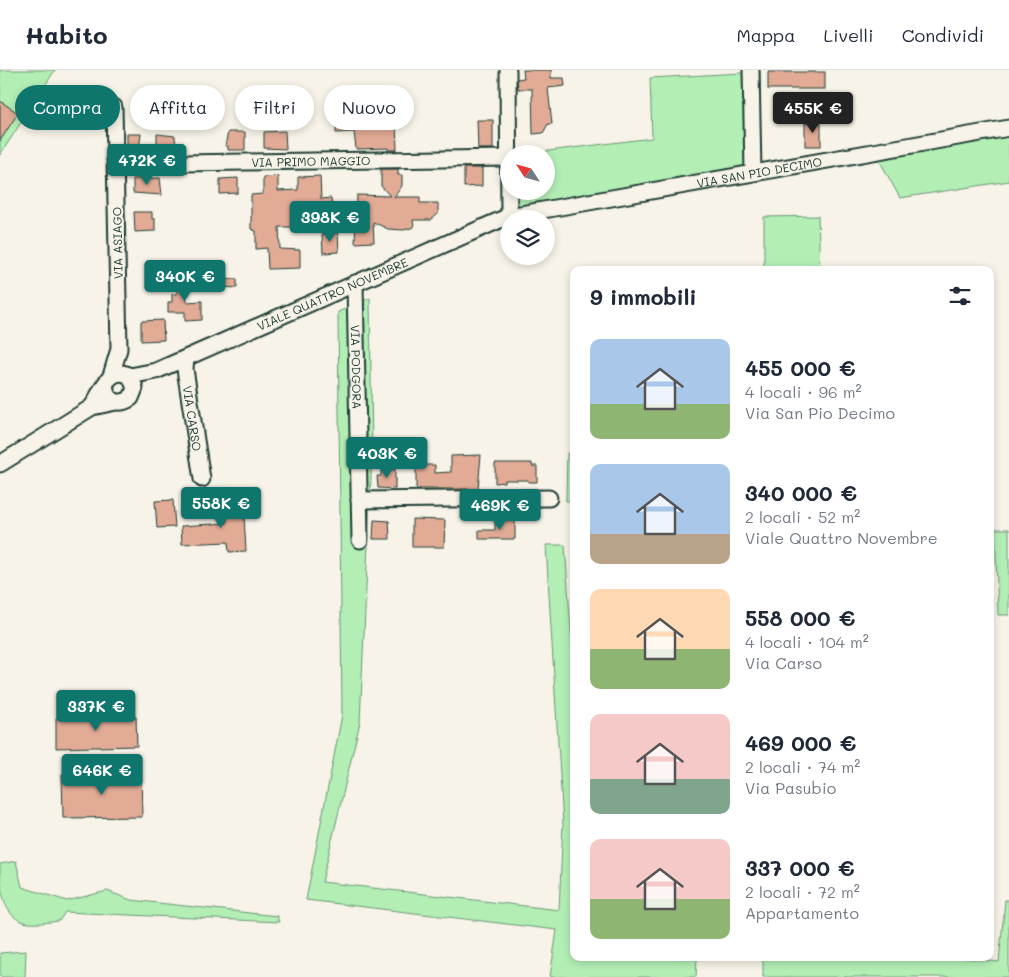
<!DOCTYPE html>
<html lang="it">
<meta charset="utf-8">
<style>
body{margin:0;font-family:Mali,sans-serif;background:#f2f2f3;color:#1f2937;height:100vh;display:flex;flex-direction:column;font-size:19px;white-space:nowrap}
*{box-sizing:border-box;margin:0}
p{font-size:16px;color:#747a83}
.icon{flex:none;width:28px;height:28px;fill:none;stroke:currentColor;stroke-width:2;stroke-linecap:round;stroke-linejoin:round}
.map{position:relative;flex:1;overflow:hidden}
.details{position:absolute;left:570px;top:196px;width:424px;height:695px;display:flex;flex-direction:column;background:#fff;border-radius:10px;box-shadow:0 2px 8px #0003}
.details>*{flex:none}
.guide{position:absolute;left:15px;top:15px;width:475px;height:45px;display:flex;gap:10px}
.needle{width:32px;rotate:306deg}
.fabs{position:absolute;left:500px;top:75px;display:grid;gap:10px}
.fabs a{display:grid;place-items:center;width:55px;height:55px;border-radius:50%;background:#fff;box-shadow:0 2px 8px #0003;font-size:25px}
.price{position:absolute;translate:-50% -42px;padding:0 11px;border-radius:5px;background:#0f766e;color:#fff;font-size:16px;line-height:32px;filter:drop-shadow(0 1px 2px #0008)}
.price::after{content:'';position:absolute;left:50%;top:30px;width:15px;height:11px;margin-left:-8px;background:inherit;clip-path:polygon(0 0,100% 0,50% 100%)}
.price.on{background:#222;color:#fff}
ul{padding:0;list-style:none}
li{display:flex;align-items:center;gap:15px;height:125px;padding:0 20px}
li span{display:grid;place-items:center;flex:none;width:140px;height:100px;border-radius:10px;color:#555}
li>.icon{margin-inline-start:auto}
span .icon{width:60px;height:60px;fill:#fffc;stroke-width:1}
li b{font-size:21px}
h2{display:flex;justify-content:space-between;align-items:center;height:60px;padding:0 20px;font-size:21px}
.tag{padding:0 18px;border-radius:22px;background:#fff;box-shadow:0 2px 8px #0003;font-size:18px;line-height:45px}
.tag.on{background:#0f766e;color:#fff}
header{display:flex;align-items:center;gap:30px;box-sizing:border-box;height:70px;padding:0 25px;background:#fff;border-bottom:1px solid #e0e1e3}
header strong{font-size:24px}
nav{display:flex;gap:28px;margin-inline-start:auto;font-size:18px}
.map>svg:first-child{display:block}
.green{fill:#b3efb5;stroke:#699674}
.building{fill:#e1ab96;stroke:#1f3d34}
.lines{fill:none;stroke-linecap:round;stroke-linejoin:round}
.minor-casing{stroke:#1f3d34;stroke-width:19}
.minor{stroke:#f7f3e8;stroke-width:15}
.labels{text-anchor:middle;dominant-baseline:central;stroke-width:4;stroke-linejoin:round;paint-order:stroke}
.street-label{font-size:12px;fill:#1f3d34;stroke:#f7f3e8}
</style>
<header>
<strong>Habito</strong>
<nav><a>Mappa</a><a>Livelli</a><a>Condividi</a></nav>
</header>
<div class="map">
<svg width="1009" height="907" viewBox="0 0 1009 907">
<rect width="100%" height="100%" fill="#f7f3e8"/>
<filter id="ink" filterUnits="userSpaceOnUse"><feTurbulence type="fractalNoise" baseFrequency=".02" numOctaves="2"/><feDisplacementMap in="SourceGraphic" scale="10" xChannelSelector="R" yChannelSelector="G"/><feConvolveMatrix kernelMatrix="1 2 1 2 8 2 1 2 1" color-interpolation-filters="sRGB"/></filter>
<g filter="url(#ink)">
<!-- green -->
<g class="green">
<polygon points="0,0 55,0 0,85"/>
<polygon points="760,2 760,95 517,137 516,121 546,121 546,84 524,84 652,68 650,8"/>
<polygon points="1009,62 1009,111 900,128 877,86"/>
<polygon points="818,146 820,200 764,200 764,147"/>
<polygon points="370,228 372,384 360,652 322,812 559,840 563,754 546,475 565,475 574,604 574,888 697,888 696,907 550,907 557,860 306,830 342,645 338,242"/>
<polygon points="567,383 574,383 574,431 566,431"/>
<polygon points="995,459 1009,459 1009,545 998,545"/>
<path d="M16,791L22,817L67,831L107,821L131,830L277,846L279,852L65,842L59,851C49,852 34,855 24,852C1,846 0,812 0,794Z"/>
<polygon points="1005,830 1009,830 1009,907 763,907 763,888 965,888 999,892"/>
<polygon points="26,881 25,907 0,907 0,883"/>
</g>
<!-- building -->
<g class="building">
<polygon points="523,0 551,0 551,8 564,8 565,16 548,18 552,54 548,54 543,63 533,64 532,19 518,19 517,9 524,8"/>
<rect x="768" y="2" width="57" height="17"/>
<polygon points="0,31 18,43 0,71"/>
<polygon points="477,50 493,50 493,79 478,79"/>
<polygon points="396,51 397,80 388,80 388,78 356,79 354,62 336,63 336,52"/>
<rect x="805" y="53" width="16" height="23"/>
<polygon points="285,61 286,79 264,78 264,62"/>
<polygon points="228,62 245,62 245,80 228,80 228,76 225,76"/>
<polygon points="127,64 141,64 139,80 127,81"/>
<polygon points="157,64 175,66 176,80 160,81 160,76 157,76"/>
<polygon points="464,98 482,98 482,116 464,117"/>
<polygon points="381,99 398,99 398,105 402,105 402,116 394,127 420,127 420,133 438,133 438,144 431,150 413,150 414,157 404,160 388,159 373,152 374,172 355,173 357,125 390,126 381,116"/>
<polygon points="278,106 278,121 298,120 298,107 320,106 321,129 331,128 332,137 304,139 305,157 279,157 280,179 300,180 300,198 268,199 267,178 256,179 256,161 251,159 251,125 263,124 263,107"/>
<polygon points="160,108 162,125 133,123 133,109"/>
<polygon points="238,108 238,123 220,124 220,109"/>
<polygon points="134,142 152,142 152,149 155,149 155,161 135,162"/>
<polygon points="338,163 339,182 323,183 322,164"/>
<polygon points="184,203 187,232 202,231 202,250 185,251 185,242 168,242 168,232 172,232 172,224 177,224 176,204"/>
<polygon points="237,209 237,218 211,216 211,210"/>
<polygon points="163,250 164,270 141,271 141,251"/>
<polygon points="481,385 478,419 416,419 416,397 404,397 403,386 420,386 420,395 435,395 435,403 451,402 451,386"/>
<polygon points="495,393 532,393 532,396 537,396 537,412 528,412 528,410 505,410 505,412 495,413"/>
<polygon points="395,399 395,419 378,418 377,406 381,406 381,400"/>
<polygon points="243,428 246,481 229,482 228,472 182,474 181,456 227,453 225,429"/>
<polygon points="173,430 175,457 157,458 155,431"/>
<polygon points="412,449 445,450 444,477 412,477"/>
<polygon points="374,450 389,451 390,469 373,469"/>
<polygon points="495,450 515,450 515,469 479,469 479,460 495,460"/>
<polygon points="136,647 137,676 56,678 56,648"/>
<polygon points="141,703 142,747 63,748 62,704"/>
</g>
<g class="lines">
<defs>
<g id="minor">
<polyline points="508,0 509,146"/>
<polyline points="751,0 753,102"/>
<path id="s1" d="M116,94L508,88"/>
<path id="s2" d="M355,213L360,470"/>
<path id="s3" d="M186,288L185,299L202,409"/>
<polyline points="111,306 119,279 114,37"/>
<path id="s4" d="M130,306L156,301L509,146L1009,58"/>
<path d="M92,337C101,323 109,294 130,306L135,318L131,328C123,334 114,334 107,325L105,314"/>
<polyline points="0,394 92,337 116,332"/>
<polyline points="359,430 549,428"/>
</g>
</defs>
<!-- minor casing -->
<use href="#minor" class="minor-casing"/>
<!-- minor -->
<use href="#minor" class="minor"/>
</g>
</g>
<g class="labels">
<!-- street labels -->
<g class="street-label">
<text stroke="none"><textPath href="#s1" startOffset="195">VIA PRIMO MAGGIO</textPath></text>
<text stroke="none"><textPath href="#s4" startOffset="666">VIA SAN PIO DECIMO</textPath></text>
<text transform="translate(117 173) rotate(-91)">VIA ASIAGO</text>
<text stroke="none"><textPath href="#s4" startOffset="219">VIALE QUATTRO NOVEMBRE</textPath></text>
<text stroke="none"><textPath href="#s2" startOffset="84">VIA PODGORA</textPath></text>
<text stroke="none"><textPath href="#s3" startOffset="61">VIA CARSO</textPath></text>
</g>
</g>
</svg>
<div class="fabs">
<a><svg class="needle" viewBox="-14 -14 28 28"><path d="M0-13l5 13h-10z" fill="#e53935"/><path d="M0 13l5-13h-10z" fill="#747a83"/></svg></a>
<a><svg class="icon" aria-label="layers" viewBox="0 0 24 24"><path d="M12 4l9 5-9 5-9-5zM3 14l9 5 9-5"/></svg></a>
</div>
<b class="price on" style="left:813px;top:64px">455K €</b>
<b class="price" style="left:147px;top:116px">472K €</b>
<b class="price" style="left:330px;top:173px">398K €</b>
<b class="price" style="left:185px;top:232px">340K €</b>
<b class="price" style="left:387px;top:409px">403K €</b>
<b class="price" style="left:221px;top:459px">558K €</b>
<b class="price" style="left:500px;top:461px">469K €</b>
<b class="price" style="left:96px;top:662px">337K €</b>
<b class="price" style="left:102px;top:726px">646K €</b>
<div class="guide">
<a class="tag on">Compra</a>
<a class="tag">Affitta</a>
<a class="tag">Filtri</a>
<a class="tag">Nuovo</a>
</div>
<section class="details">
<h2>9 immobili<svg class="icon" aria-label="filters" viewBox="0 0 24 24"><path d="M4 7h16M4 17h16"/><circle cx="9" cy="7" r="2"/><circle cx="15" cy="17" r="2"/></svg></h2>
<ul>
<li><span style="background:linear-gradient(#a9c7e8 65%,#8fb573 0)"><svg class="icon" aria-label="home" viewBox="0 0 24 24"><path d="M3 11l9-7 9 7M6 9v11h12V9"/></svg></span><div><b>455 000 €</b><p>4 locali · 96 m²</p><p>Via San Pio Decimo</p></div></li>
<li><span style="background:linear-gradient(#a9c7e8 70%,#b9a48a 0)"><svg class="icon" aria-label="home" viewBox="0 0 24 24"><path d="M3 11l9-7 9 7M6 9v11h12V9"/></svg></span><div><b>340 000 €</b><p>2 locali · 52 m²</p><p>Viale Quattro Novembre</p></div></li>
<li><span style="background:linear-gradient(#ffd9b3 60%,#8fb573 0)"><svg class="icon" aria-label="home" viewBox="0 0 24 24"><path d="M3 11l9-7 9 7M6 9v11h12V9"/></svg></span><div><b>558 000 €</b><p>4 locali · 104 m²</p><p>Via Carso</p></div></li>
<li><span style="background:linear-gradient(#f6c9c9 65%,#7fa58c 0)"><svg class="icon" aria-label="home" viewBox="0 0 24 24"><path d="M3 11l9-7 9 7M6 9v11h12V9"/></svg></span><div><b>469 000 €</b><p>2 locali · 74 m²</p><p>Via Pasubio</p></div></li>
<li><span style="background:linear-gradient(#f6c9c9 60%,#8fb573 0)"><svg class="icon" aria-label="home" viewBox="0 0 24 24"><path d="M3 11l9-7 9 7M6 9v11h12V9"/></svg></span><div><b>337 000 €</b><p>2 locali · 72 m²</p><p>Appartamento</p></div></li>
</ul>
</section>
</div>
